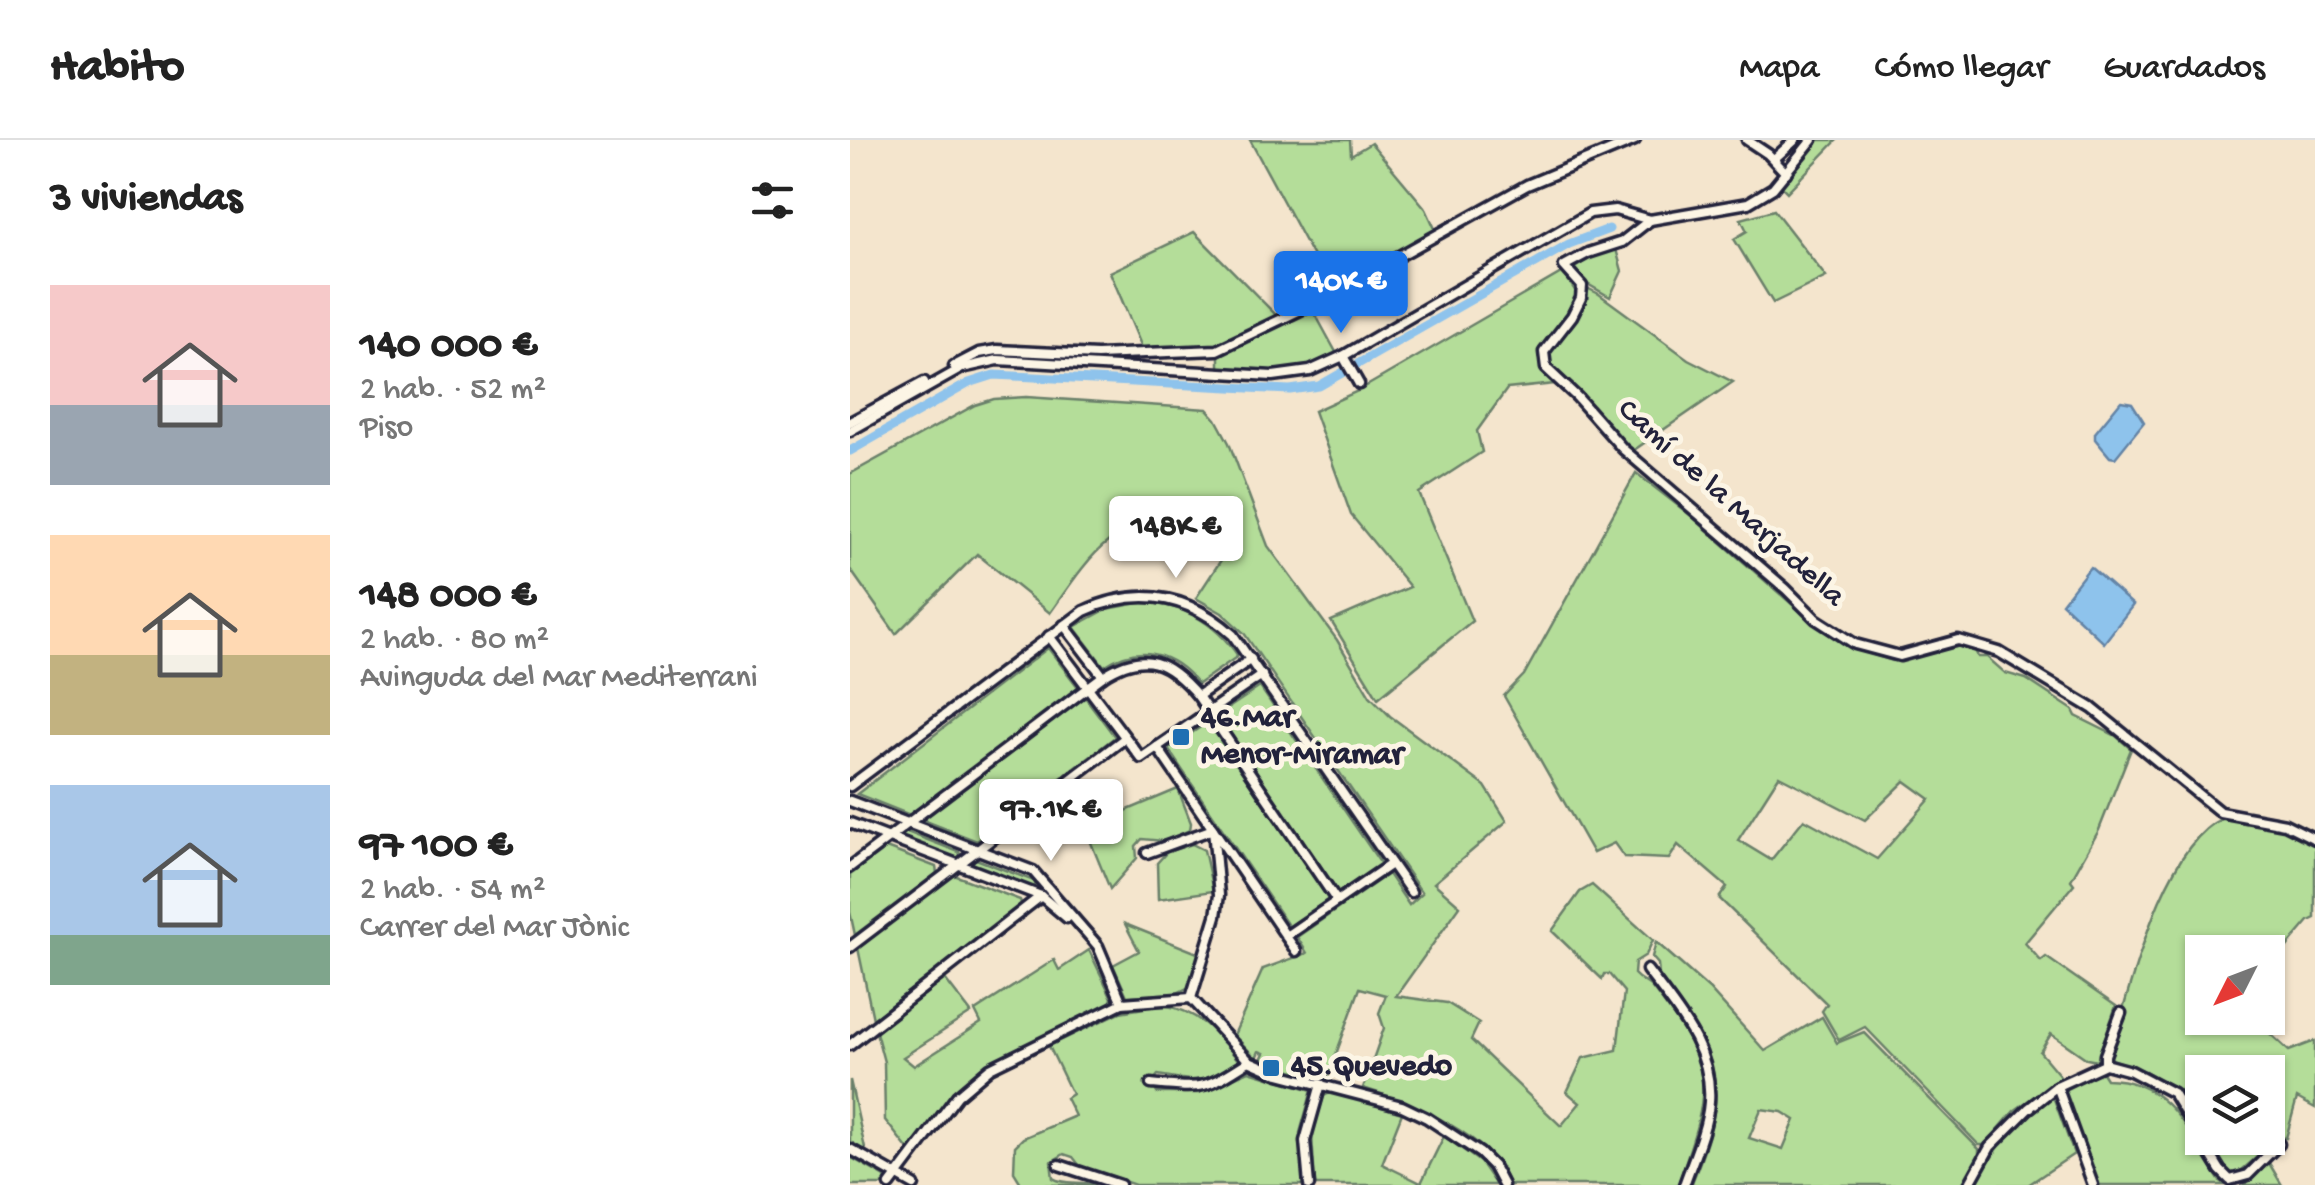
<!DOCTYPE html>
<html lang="es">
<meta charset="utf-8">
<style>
body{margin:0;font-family:"Gochi Hand",sans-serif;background:#f6f6f6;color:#222;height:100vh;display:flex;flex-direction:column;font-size:38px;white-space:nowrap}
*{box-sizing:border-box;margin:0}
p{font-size:32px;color:#767676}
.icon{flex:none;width:55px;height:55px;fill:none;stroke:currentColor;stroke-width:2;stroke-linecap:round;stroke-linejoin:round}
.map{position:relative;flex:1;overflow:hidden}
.drawer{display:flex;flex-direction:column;background:#fff;width:850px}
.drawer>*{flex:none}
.needle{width:65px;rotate:228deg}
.tools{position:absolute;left:1335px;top:795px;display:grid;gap:20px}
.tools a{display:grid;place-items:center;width:100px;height:100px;border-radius:0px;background:#fff;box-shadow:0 2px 8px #0004;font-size:50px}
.price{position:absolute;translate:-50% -85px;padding:0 22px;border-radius:10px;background:#fff;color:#222;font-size:32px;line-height:65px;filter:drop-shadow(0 2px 5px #0008)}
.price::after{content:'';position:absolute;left:50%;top:60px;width:30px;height:22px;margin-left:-15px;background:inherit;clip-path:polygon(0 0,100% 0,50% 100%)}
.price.selected{background:#1a73e8;color:#fff}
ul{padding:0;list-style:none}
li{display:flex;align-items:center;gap:30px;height:250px;padding:0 50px}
li span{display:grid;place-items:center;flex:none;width:280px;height:200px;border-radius:0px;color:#555}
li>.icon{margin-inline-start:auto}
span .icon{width:120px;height:120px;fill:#fffc;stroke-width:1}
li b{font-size:42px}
h2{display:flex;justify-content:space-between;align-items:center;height:120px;padding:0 50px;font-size:42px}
header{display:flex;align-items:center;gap:60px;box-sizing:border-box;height:140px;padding:0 50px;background:#fff;border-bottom:2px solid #e0e0e0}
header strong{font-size:48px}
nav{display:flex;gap:55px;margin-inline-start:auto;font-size:35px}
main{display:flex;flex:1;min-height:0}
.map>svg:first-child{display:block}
.green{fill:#b4dd99;stroke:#6b806a;stroke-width:2.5;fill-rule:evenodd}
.water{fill:#8ec3ec;stroke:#6383a5;stroke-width:2.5}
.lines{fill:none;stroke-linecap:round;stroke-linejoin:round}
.canal{stroke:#8ec3ec;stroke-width:9}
.street-casing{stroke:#22223b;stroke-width:15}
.street{stroke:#fcf5e5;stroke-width:8}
.poi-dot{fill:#1f6fb2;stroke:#fcf5e5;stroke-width:4}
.labels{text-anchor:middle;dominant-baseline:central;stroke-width:10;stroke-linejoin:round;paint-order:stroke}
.street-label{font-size:32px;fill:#22223b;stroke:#fcf5e5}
.poi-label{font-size:32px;font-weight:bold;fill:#22223b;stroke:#fcf5e5;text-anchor:start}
</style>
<header>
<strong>Habito</strong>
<nav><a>Mapa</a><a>Cómo llegar</a><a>Guardados</a></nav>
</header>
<main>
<section class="drawer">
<h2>3 viviendas<svg class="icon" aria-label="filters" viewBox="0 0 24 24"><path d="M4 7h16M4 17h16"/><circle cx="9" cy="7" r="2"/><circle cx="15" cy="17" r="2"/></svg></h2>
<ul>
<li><span style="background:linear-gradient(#f6c9c9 60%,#9aa5b1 0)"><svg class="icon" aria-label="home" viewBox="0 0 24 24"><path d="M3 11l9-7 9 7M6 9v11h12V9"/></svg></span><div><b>140 000 €</b><p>2 hab. · 52 m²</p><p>Piso</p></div></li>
<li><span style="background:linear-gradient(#ffd9b3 60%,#c2b280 0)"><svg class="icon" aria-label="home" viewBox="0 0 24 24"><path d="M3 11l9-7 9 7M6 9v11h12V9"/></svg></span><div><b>148 000 €</b><p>2 hab. · 80 m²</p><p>Avinguda del Mar Mediterrani</p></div></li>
<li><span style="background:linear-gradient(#a9c7e8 75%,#7fa58c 0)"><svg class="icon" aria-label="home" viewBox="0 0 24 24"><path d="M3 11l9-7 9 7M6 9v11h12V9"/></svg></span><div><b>97 100 €</b><p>2 hab. · 54 m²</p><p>Carrer del Mar Jònic</p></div></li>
</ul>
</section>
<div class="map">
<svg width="1465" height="1045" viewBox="0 0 1465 1045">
<rect width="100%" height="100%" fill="#f4e5cd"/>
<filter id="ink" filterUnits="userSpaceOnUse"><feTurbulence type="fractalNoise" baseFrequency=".01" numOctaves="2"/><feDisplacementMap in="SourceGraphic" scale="20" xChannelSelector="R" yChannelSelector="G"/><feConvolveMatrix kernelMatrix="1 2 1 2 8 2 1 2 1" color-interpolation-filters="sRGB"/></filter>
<g filter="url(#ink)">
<!-- green -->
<g class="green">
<polygon points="400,0 500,0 501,15 521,3 576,69 586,91 480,148"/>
<polygon points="966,0 987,0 937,52 931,46"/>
<polygon points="924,70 976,137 923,163 884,99 897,91 891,79"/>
<path d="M344,92L427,176C374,212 352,205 293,210L260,132Z"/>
<polygon points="766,109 772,131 760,157 729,139 721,130 747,114"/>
<polygon points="713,132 726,152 727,161 689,219 691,229 705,244 657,249 627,291 632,312 569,353 622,481 528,558 481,481 560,447 501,375 464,271 508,251"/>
<polygon points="731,145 749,154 838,219 883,242 781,312 699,223 697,213 735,158"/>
<path d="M463,170L487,214C451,234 409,233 369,228V216Z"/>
<path d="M176,257L357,269L366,279L379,303L418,406L487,500L520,556L540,576L635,646L657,681L584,743L610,766L546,856L597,863L629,883L621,900L711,986L730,963L717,952L733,918L767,910L774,852L759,834H754L752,839L702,791L730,752L742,745L803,800L796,815L785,822L784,834C790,841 797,842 802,848C869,932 860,949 828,1045H659C642,994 561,963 513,948L534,888L529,873L536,855L510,848L477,939L410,922L414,913L409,911L406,918L384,895L413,829L457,813L447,797L538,734L559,765L572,753L394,493L372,473L346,458L371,420C356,410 341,398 324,392C265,367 230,432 200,473L127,414L46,494L0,429V334L125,265L144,259Z"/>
<path d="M786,333L840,375L961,481L998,507L1043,521L1094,507L1117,506L1125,510L1128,517H1137L1155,533L1176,539L1223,570L1226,576L1266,596L1281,609L1249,690L1221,740L1224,744L1175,803L1191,821L1196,817L1266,866L1247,921L1237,919L1201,894L1190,912L1211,937L1164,971L1135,1005H1129L1015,887L989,900L972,871L977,864L869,758L877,747L828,705L819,719L774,717L764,703L743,713L654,556L674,535ZM929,636L1015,680L1055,641L1080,659L1027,719L954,679L921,720L888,700Z"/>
<path d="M289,463C330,462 365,482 388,516L348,544C323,512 289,503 254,526L224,487L257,469Z"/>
<polygon points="198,508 228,547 60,675 7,654"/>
<polygon points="410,547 531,724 489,753 368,575"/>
<polygon points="235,557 265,597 252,607 127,701 73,680"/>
<polygon points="358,582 479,759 439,787 318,609"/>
<polygon points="328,649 341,683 340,690 314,701 292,699 286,706 287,718 260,749 235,688"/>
<path d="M1373,678L1436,689L1465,704V778L1459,781L1418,829V812H1352V878H1403L1439,911L1465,901V968L1447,958L1436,998L1423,996L1420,1006L1386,1035L1376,1030L1368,1016L1387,998H1418L1419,922L1408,927L1404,923L1380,932H1352V943L1330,951L1295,931L1259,918C1279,855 1310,707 1373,678Z"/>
<polygon points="57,692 109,712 111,717 106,719 54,698 52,694"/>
<polygon points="342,704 354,710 363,751 308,759 307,723 317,712"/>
<polygon points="36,708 86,727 87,733 5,795 0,772 0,735"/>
<polygon points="126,719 184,741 186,746 182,748 123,725 121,721"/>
<polygon points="104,735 170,760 172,766 23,879 8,808"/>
<polygon points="275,784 350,814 339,847 327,853 277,856 263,825 289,811"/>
<path d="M806,802L859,849L915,911L972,877L987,903L1014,892L1129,1009V1018L1114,1045H841C883,942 870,921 809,835L808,824L802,817ZM911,969L932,972L945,980L933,1009L899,998Z"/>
<path d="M239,810L262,858L260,864C211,891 157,906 114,943C94,962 78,990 60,1012L35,980L34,922L26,892L95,839L121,873L53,917L64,926L131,883L125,871L204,820L209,830Z"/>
<path d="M312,865C347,870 368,893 388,920L386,925C346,945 350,942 308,935L301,943L307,953H349L399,931L462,950L450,993L453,1045H285L230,1026L223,1017L214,1014L201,1022L203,1038C213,1045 232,1041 246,1045H172L164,1032L165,1006L173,998L225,976L216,958L222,954L199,906L270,872Z"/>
<path d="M1251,931L1256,939C1318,939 1340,994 1369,1040L1377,1045H1247L1213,951Z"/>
<polygon points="0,940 16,1013 0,1003"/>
<polygon points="482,952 552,973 532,1024 571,1043 594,996 630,1022 646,1045 465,1045 462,995 474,956"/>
<polygon points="1198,958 1204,959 1224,1014 1178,1045 1123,1045 1159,992"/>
<polygon points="0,1017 35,1037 36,1042 34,1045 0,1045"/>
<polygon points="1419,1023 1432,1045 1394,1045"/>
</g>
<!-- water -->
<g class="water">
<polygon points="1271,261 1282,263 1294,282 1265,318 1260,317 1245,299 1245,293"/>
<polygon points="1240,427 1283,465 1254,503 1212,463"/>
</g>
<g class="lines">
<!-- canal -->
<polyline class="canal" points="0,311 119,243 144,235 440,250 469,246 719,104 759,89"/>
<defs>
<g id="street">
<polyline points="897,0 918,14 936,33"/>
<polyline points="924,19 945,0"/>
<polyline points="800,80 772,102 738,113 714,126 732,146 731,158 722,176 694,212 696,228 727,257 773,309 936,449 966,479 1005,504 1050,516 1108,500 1149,512 1242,568 1370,672 1435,684 1465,699"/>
<polyline points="493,216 509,244"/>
<polyline points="104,226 129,213 147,210 247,215 367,210 459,166 677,45 785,0"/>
<polyline points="0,282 74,242"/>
<polyline points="0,291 112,228 148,220 423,236 460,231 493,216 740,73 765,70 800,80 898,63 923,48 962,0"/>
<polyline points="214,485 253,536"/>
<polyline points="199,496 291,618 412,535"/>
<polyline points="348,556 401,519"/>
<polyline points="307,607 446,811"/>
<path d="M0,646L234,471C289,446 339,455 383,495L561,752"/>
<polyline points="0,661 183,731 248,806 272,863"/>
<polyline points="0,683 191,756 217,778"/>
<polyline points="297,713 363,689 369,755 366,776 341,858 399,921 429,934 552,966 577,978 630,1013 643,1026 653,1045"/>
<path d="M0,727L253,536C295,509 318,521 348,556L487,761"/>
<polyline points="436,796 541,724"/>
<polyline points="0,807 275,598"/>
<path d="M797,830C827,870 863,909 859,962C857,989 843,1019 834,1045"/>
<polyline points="0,905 191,756"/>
<polyline points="1255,924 1255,915 1271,873"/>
<path d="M301,944C353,949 354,950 399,921"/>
<polyline points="1207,946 1243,1045"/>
<polyline points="0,1009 64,1045"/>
<polyline points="209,1025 270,1045"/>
<polyline points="40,1045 107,956 140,928 272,863 341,858"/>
<polyline points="459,1045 455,1001 471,944"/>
<polyline points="1119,1045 1140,1007 1178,969 1207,946 1255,924 1281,931 1323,953 1370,1030 1380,1040 1398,1035 1429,1004"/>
</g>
</defs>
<!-- street casing -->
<use href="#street" class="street-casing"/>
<!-- street -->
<use href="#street" class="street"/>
</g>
</g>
<!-- markers -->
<g class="poi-dot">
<rect x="321" y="587" width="20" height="20" rx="5"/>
<rect x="411" y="918" width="20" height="20" rx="5"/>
</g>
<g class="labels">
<!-- street labels -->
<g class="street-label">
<text transform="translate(880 364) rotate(42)">Camí de la Marjadella</text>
</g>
<!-- poi labels -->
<g class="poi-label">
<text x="351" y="579">46.Mar<tspan x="351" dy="37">Menor-Miramar</tspan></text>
<text x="441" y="928">45.Quevedo</text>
</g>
</g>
</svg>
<div class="tools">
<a><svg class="needle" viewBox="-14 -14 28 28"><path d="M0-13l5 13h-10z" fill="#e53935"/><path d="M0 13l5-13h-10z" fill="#767676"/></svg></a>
<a><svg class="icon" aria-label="layers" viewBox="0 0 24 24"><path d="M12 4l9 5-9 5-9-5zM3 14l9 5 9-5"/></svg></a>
</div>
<b class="price selected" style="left:491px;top:196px">140K €</b>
<b class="price" style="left:326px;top:441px">148K €</b>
<b class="price" style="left:201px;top:724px">97.1K €</b>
</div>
</main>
